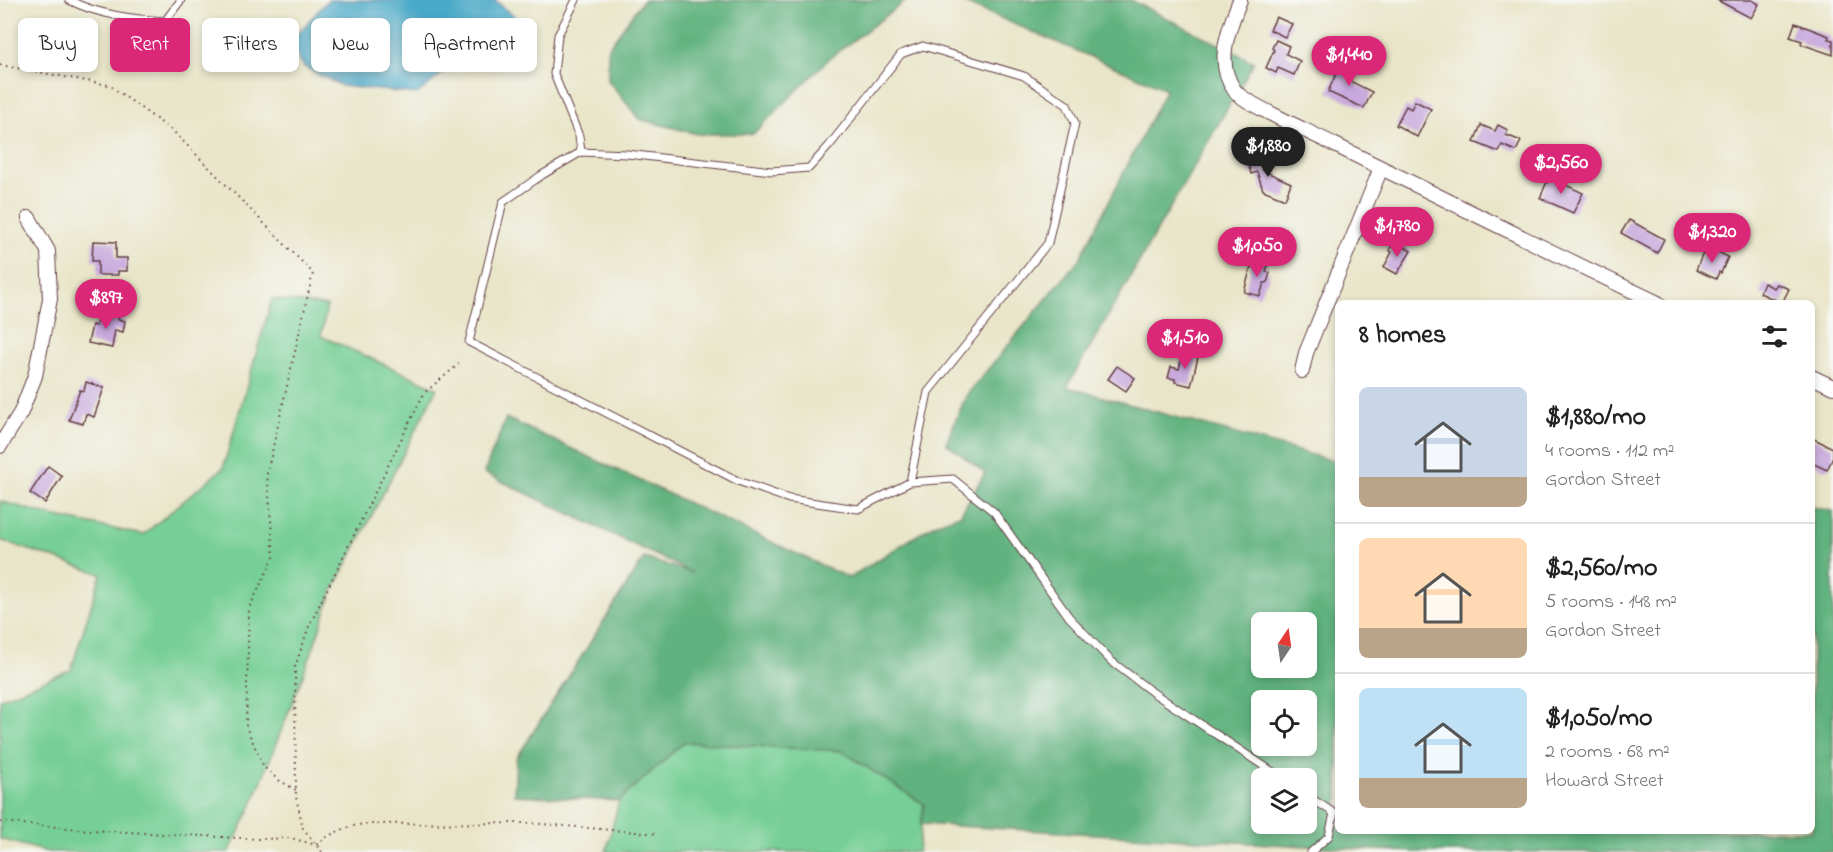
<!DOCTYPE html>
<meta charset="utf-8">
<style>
body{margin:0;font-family:"Indie Flower",sans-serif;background:#f2f2f2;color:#222;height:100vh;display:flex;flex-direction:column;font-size:22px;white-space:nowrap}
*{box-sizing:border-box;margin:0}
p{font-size:20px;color:#767676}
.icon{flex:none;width:33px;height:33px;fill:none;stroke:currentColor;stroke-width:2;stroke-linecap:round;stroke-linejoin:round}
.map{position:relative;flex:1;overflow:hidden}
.sheet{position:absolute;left:1335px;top:300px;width:480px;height:534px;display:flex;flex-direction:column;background:#fff;border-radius:9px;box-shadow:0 3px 9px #0003}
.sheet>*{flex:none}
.banner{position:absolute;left:18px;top:18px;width:570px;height:54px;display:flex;gap:12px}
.needle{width:39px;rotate:13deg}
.buttons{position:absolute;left:1251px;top:612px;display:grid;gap:12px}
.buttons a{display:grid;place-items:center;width:66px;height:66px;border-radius:9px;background:#fff;box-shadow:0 3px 9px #0003;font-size:30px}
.price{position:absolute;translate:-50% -51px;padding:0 14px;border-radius:21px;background:#db2777;color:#fff;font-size:20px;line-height:39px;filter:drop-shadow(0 2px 3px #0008)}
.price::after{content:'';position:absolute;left:50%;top:36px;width:18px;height:14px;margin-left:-9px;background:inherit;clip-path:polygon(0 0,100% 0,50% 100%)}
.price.selected{background:#222;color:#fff}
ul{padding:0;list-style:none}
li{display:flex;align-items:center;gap:18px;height:150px;padding:0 24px}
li+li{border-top:2px solid #e0e0e0}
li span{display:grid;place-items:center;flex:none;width:168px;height:120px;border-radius:9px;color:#555}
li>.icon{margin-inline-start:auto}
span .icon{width:72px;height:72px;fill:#fffc;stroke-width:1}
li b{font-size:26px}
h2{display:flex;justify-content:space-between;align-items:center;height:72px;padding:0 24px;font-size:26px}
.tag{padding:0 21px;border-radius:9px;background:#fff;box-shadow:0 3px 9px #0003;font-size:21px;line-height:54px}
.tag.selected{background:#db2777;color:#fff}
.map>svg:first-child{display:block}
.green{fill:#76cf94;stroke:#607760;stroke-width:1.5}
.forest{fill:#60b27e;stroke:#556854;stroke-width:1.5;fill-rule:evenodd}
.water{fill:#49a9c8;stroke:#4a647a;stroke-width:1.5}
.building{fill:#c8a8dd}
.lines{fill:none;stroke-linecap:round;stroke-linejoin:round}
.service-casing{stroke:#623d43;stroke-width:9}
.minor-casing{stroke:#623d43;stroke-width:16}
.path{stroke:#623d43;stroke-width:2;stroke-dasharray:1.5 4.5;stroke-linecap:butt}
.service{stroke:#fff;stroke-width:7}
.minor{stroke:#fff;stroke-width:14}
</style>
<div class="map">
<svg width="1833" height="852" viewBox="0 0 1833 852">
<rect width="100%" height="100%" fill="#f6f6f2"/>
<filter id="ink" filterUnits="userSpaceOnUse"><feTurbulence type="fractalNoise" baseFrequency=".0167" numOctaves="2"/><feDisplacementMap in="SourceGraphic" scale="12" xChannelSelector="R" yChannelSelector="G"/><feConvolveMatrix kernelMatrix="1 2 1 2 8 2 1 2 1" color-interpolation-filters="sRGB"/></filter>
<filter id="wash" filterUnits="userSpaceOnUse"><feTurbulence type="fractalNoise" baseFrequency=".008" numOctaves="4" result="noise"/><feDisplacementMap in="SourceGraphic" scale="24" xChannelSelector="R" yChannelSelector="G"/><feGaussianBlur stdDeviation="1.35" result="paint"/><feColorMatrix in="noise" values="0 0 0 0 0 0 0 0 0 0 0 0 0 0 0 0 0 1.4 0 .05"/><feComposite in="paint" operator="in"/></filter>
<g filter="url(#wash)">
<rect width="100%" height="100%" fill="#e9e5c8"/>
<!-- green -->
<g class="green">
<polygon points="272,299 327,306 321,336 437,388 331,595 312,652 252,805 229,852 48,852 0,839 0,699 71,670 101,574 0,540 0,501 52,516 143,535 223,468"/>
<polygon points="684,742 842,751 924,804 918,852 606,852 619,801"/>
</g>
<!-- forest -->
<g class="forest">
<polygon points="643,0 907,0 831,57 753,134 697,134 639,119 608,80 608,48"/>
<path d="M958,0H1131L1254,62L1067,387L1338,462V831H1812V507L1833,511V852H1413L921,824L924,804L842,751L684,742L619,801L514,795L516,759L644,558L693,573L484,473L506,418L849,578L935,524L960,515L985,473L946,443L966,396L1080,258L1166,89ZM1262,622H1306V668H1262ZM1262,700H1306V746H1262ZM1262,778H1306V824H1262Z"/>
</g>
<!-- water -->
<polygon class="water" points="328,0 495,0 528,28 526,57 479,52 447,70 417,94 342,86 304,67 290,42"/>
<g id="blocks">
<!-- building -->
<g class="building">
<polygon points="1717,0 1752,0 1759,4 1751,18"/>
<polygon points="1276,17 1292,24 1285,37 1270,30"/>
<polygon points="1795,23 1829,36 1828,39 1833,40 1833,55 1801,44 1802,41 1790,37"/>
<polygon points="1276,40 1289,46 1286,54 1300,61 1294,75 1278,68 1276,73 1266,68 1274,50 1272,48"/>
<polygon points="1342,60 1353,65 1346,79 1372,92 1364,108 1328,92"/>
<polygon points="1415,101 1431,109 1417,137 1396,125 1406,106 1411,109"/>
<polygon points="1481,125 1495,131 1498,125 1508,130 1506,135 1521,141 1516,151 1502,145 1499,152 1474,142"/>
<polygon points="1262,154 1267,169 1262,170 1291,183 1285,199 1263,190 1257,172 1251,174 1247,159"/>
<polygon points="1549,177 1583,193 1573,213 1540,198"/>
<polygon points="1629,220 1664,239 1657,253 1621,233"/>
<polygon points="93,241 116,242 116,258 127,258 127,271 118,271 118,275 98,275 98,261 92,261"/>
<polygon points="1395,241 1411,251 1397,274 1384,267 1392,252 1389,250"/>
<polygon points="1714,250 1728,257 1721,273 1719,272 1716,279 1696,270 1703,253 1711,257"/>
<polygon points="1253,260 1268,265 1266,272 1270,273 1267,283 1264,283 1260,296 1244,292"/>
<polygon points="1764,283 1774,288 1777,284 1789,289 1782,303 1760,293"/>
<polygon points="107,311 119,314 118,319 125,321 123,332 115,330 112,348 88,343 92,325 96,326 98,314 106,316"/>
<polygon points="1183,353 1198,357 1191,386 1175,382 1175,379 1168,378 1171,367 1179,369"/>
<polygon points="1117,366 1135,378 1126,391 1108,379"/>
<polygon points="86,382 104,388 94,417 86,414 83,424 69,420 80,390 84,391"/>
<polygon points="1812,438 1833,448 1833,457 1827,470 1812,463"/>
<polygon points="48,466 62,476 45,503 30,493"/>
</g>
</g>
</g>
<g filter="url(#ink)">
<use href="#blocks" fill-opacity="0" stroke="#623d43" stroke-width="1.5"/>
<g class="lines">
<defs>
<g id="service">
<path d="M69,0C98,15 133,19 165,21L181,0"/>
<polyline points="576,0 558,35 554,74 579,136 581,152"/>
<polyline points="910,482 928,392 1048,243 1075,123 1067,105 1024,76 923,46 901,54 829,146 809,168 772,171 627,154 581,152 542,175 503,202 469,342 738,481 789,499 858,509 910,482 953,479 994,512 1069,617 1111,661 1152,692 1282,778"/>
<polyline points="1306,795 1334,813 1329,836 1311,852"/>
</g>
<g id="minor">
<path d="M1240,0C1229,28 1214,63 1235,91C1245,104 1312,133 1331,143C1440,197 1548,251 1658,303"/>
<polyline points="1302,371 1306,353 1381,168"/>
<polyline points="1812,377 1833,387"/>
<polyline points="0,446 21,412 35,376 50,299 48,251 29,218"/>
</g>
</defs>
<!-- service casing -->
<use href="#service" class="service-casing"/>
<!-- minor casing -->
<use href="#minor" class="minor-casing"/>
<!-- path -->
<g class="path">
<polyline points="0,65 109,85 174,132 313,273 267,473 274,557 249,608 246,727 264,767 277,779 296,790"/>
<path d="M0,822L90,830L259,839L291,838L316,845C331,833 345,827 364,824L530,823L659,834"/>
<polyline points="322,852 303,828 296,797 295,667 309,626 424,393 459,364"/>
</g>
<!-- service -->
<use href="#service" class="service"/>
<!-- minor -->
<use href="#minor" class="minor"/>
</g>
</g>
</svg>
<div class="buttons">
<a><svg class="needle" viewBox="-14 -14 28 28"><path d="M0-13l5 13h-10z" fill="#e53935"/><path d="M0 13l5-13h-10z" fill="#767676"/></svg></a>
<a><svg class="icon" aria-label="locate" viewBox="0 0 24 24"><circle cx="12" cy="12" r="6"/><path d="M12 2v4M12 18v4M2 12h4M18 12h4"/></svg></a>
<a><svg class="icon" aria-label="layers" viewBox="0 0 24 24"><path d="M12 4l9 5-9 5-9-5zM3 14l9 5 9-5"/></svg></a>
</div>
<b class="price" style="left:1349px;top:87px">$1,440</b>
<b class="price selected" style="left:1268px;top:178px">$1,880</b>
<b class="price" style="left:1561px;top:195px">$2,560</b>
<b class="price" style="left:1397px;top:258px">$1,780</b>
<b class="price" style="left:1712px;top:264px">$1,320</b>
<b class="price" style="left:1257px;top:278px">$1,050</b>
<b class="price" style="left:106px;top:330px">$897</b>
<b class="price" style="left:1185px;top:370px">$1,510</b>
<div class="banner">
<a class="tag">Buy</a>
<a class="tag selected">Rent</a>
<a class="tag">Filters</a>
<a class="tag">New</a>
<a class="tag">Apartment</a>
</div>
<section class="sheet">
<h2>8 homes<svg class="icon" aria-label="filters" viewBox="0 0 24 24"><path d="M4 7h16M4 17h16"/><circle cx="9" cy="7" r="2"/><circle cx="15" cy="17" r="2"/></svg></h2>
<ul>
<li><span style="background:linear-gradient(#c9d6e8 75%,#b9a48a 0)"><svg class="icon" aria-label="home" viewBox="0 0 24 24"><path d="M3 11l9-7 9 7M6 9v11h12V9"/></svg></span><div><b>$1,880/mo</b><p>4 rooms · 112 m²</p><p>Gordon Street</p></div></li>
<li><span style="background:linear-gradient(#ffd9b3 75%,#b9a48a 0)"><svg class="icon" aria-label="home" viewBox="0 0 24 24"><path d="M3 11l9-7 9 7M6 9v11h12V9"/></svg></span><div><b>$2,560/mo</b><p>5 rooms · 148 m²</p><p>Gordon Street</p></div></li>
<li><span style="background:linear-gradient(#bfe0f5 75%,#b9a48a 0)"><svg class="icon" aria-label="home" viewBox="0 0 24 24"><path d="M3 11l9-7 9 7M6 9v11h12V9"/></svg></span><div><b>$1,050/mo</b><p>2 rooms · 68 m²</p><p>Howard Street</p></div></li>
</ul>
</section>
</div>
